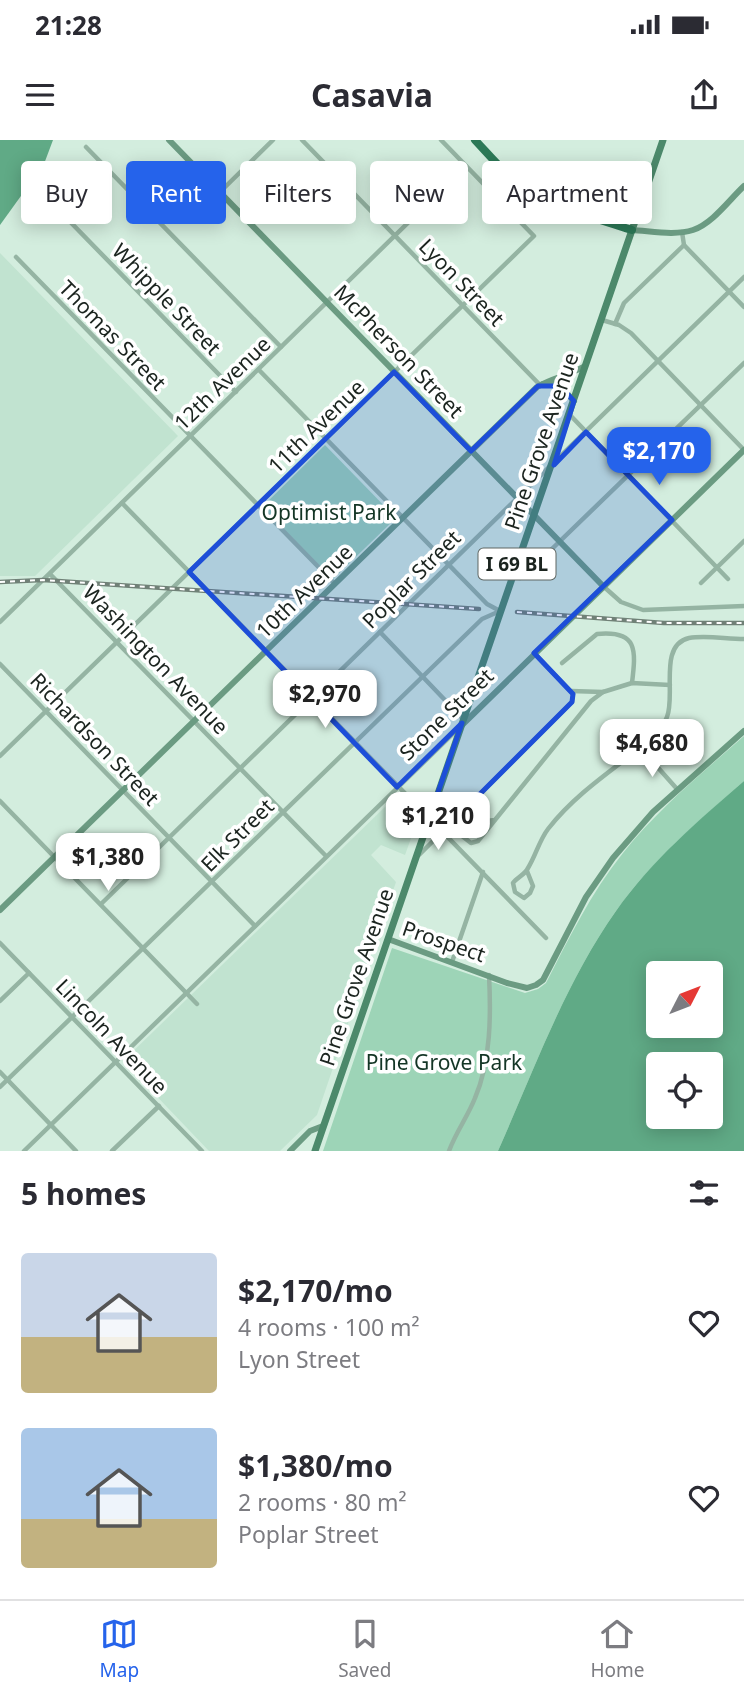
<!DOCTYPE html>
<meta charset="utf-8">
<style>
body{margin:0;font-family:"Noto Sans",sans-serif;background:#f7f7f7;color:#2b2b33;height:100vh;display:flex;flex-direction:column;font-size:26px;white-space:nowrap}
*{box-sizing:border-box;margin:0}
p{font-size:23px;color:#7c7c81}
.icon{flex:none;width:38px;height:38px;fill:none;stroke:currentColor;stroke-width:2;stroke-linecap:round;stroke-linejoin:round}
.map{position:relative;height:1011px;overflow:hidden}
.sheet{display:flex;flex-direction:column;background:#fff;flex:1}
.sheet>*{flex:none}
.hud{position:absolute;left:21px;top:21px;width:704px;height:63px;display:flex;gap:14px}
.needle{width:46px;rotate:48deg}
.tools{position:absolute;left:646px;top:821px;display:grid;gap:14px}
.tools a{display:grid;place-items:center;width:77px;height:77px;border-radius:7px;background:#fff;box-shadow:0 4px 18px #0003;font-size:35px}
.price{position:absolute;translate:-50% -60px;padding:0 16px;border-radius:14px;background:#fff;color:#222;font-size:23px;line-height:46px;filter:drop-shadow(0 2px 4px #0008)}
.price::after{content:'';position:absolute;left:50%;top:42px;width:21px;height:16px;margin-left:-10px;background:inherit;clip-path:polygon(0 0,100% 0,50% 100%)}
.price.active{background:#2563eb;color:#fff}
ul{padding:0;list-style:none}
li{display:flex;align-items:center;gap:21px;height:175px;padding:0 21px}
li span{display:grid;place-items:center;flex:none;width:196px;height:140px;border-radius:7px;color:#555}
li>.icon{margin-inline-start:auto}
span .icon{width:84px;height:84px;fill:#fffc;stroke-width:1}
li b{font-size:30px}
h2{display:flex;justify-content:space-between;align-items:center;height:84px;padding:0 21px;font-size:30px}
.tag{padding:0 24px;border-radius:7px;background:#fff;box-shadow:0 4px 18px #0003;font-size:24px;line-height:63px}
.tag.active{background:#2563eb;color:#fff}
.status{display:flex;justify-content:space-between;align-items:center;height:49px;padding:0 35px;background:#fff;direction:ltr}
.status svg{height:19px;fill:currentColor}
header{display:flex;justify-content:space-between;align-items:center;height:91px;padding:0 21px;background:#fff;font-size:32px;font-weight:700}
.tab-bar{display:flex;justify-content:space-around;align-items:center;height:98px;border-top:2px solid #e1e1e2;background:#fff;font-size:19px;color:#7c7c81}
.tab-bar a{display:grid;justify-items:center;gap:4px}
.tab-bar .active{color:#2563eb}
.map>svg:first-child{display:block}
.built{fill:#c1e3d0}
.green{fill:#9dd4b7}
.water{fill:#60aa86;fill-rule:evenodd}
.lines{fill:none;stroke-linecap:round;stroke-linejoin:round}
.street{stroke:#95b4a3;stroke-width:4.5}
.secondary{stroke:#6b9b82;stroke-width:6}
.primary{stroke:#4c896b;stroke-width:7}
.highway{stroke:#2c7957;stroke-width:8}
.rail-casing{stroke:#708177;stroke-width:4.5}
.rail{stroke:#fff;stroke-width:2;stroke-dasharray:5;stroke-linecap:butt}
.marked{fill:#1d4ed8;fill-opacity:0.2;stroke:#1d4ed8;stroke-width:5;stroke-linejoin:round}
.labels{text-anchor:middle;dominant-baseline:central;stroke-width:7;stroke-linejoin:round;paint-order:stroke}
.shield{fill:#fff;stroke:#5f6662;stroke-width:2}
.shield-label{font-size:19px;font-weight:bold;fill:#1b241f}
.street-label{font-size:21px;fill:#1b241f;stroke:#fff}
.park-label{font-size:21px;fill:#133525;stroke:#fff}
</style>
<div class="status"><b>21:28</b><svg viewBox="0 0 49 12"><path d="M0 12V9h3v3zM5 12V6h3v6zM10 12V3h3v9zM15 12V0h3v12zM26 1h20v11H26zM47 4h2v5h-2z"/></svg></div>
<header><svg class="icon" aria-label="menu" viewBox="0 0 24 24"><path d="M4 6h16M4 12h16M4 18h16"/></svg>Casavia<svg class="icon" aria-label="share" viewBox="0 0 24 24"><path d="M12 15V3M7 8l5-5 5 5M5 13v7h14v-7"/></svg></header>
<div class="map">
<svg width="744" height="1011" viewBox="0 0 744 1011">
<rect width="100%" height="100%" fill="#d3edde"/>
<!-- built -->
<g class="built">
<polygon points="0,113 178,296 35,436 0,436"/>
<polygon points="387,665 398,675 406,667 418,679 405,715 381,705 371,715 396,742 317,975 280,1011 209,1011 123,921"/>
</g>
<!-- green -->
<g class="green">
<polygon points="325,305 396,378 333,439 262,367"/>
<path d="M744,596V641C699,681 651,721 616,771C565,843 534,930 498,1011H323L392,808L525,853L538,849L546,843C569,798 591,753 623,713C658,669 702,633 744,596Z"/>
</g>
<!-- water -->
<g class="water">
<polygon points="0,0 53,0 44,24 0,85"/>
<path d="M744,641V1011H498C534,930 565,843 616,771C652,720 698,681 744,641ZM658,833H710V886H658ZM658,924H710V976H658Z"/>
</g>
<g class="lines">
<!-- street -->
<g class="street">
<polyline points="302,0 540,245"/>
<polyline points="86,7 281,207"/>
<polyline points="220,52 273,0"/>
<polyline points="46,57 236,252"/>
<polyline points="682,92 684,105 744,167"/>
<polyline points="16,117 335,444"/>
<polyline points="602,180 619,185 631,193 744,310"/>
<polyline points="615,184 624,163 684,105"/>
<polyline points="259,230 487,464 500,471"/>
<polyline points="570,275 728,439"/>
<polyline points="122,363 546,798"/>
<polyline points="50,434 326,716"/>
<polyline points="513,437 520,438 525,435 744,223"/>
<polyline points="701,443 744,401"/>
<polyline points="603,446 621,462 643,470 744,466"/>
<polyline points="0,482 466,26"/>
<polyline points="380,492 463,579"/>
<path d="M562,523L597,494C638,490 636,510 632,543"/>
<polyline points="0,524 255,786"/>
<polyline points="571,551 603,552 632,543 670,545"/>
<circle cx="641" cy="607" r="7"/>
<path d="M646,603C655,596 663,588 667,577C676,555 658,505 689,498C706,495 726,499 744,499"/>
<polyline points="645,613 677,649"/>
<polyline points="0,616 534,96 441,0"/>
<polyline points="0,661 197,864"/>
<polyline points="495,680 467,683 461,689 462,696 471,703 478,701 591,561 603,552"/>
<polyline points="419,715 572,562 573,554 534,513"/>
<path d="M527,731L533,746L530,753L524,758L515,752L513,743C517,737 525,735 528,728C536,715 539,701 548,689C572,658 605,635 635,612"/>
<polyline points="101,764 744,137"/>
<polyline points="0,803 202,1011"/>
<polyline points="452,822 483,732"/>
<polyline points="0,861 29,833"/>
<polyline points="0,932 76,1011"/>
<polyline points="0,947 482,479 500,471"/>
<polyline points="24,1011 460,587"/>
<polyline points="112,1011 159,966"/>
<path d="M449,1011C456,992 468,976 475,958C491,921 491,874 489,835"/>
</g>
<!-- secondary -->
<g class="secondary">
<polyline points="169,0 603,446"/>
<path d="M632,90C651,91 675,96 693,90C713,83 729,60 744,46"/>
<polyline points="543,244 560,246 574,261"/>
<polyline points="462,585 744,310"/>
<path d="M0,770L537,247C552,238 570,235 585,226"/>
<polyline points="388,799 507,843 527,848 536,845 543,840 586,757 613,718 653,672 744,591"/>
<polyline points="290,1011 310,991 323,986"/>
</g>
<!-- primary -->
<polyline class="primary" points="315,1011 663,0"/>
<!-- highway -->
<path class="highway" d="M475,0C490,16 504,33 521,46C548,65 600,80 632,90"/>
<defs>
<g id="rail">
<polyline points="0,442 43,440 479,469"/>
<polyline points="517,472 664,483 744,483"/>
</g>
</defs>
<!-- rail casing -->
<use href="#rail" class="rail-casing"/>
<!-- rail -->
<use href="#rail" class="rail"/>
</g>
<!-- marked area -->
<path class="marked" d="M394,232L471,311L538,246H560L574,261L554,325L586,292L672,380L534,513L573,554L572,562L442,692L429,678L462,583L397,647L189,432Z"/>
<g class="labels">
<!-- shield labels -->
<rect class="shield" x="478.5" y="408.5" width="77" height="31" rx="5"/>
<g class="shield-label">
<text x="517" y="424">I 69 BL</text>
</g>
<!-- street labels -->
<g class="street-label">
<text transform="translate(462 142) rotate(46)">Lyon Street</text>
<text transform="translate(167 159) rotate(46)">Whipple Street</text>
<text transform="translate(113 195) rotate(46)">Thomas Street</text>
<text transform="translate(399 211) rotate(46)">McPherson Street</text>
<text transform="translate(222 243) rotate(-44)">12th Avenue</text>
<text transform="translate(316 286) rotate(-44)">11th Avenue</text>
<text transform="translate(541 301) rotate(-71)">Pine Grove Avenue</text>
<text transform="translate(411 439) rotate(-45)">Poplar Street</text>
<text transform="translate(304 451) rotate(-44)">10th Avenue</text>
<text transform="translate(156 519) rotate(46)">Washington Avenue</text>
<text transform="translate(446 574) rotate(-44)">Stone Street</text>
<text transform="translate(95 599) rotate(46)">Richardson Street</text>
<text transform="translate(237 695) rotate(-45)">Elk Street</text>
<text transform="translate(444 801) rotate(19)">Prospect</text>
<text transform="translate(356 837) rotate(-71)">Pine Grove Avenue</text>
<text transform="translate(112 896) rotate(46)">Lincoln Avenue</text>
</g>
<!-- park labels -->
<g class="park-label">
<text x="329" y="372">Optimist Park</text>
<text x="444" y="922">Pine Grove Park</text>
</g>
</g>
</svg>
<div class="tools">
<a><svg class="needle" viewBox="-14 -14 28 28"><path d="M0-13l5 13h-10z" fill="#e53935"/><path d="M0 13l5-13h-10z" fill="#7c7c81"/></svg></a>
<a><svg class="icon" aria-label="locate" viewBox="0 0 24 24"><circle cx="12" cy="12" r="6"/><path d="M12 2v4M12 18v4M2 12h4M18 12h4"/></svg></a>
</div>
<b class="price active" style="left:659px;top:347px">$2,170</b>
<b class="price" style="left:325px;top:590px">$2,970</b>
<b class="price" style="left:652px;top:639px">$4,680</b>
<b class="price" style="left:438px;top:712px">$1,210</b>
<b class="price" style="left:108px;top:753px">$1,380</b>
<div class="hud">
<a class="tag">Buy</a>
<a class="tag active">Rent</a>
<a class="tag">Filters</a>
<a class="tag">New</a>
<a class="tag">Apartment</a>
</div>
</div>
<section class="sheet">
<h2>5 homes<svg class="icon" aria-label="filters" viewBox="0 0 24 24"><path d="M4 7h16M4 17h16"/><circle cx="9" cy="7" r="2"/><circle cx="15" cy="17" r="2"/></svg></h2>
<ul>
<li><span style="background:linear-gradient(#c9d6e8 60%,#c2b280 0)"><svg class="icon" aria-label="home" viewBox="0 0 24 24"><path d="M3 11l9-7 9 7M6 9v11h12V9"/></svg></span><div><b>$2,170/mo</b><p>4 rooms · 100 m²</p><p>Lyon Street</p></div><svg class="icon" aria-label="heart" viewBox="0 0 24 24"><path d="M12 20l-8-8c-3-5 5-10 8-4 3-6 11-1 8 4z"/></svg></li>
<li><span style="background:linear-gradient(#a9c7e8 65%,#c2b280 0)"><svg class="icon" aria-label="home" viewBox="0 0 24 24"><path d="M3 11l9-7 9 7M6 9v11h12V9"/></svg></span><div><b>$1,380/mo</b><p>2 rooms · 80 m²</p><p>Poplar Street</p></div><svg class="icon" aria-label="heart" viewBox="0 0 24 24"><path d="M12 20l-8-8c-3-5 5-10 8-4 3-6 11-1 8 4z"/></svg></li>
</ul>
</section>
<nav class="tab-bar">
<a class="active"><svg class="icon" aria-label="map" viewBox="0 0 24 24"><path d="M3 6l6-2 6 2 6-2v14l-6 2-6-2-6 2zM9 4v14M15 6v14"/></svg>Map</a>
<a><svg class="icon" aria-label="saved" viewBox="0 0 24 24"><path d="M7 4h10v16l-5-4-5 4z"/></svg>Saved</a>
<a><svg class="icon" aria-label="home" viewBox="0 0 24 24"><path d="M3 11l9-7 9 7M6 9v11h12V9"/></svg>Home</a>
</nav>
